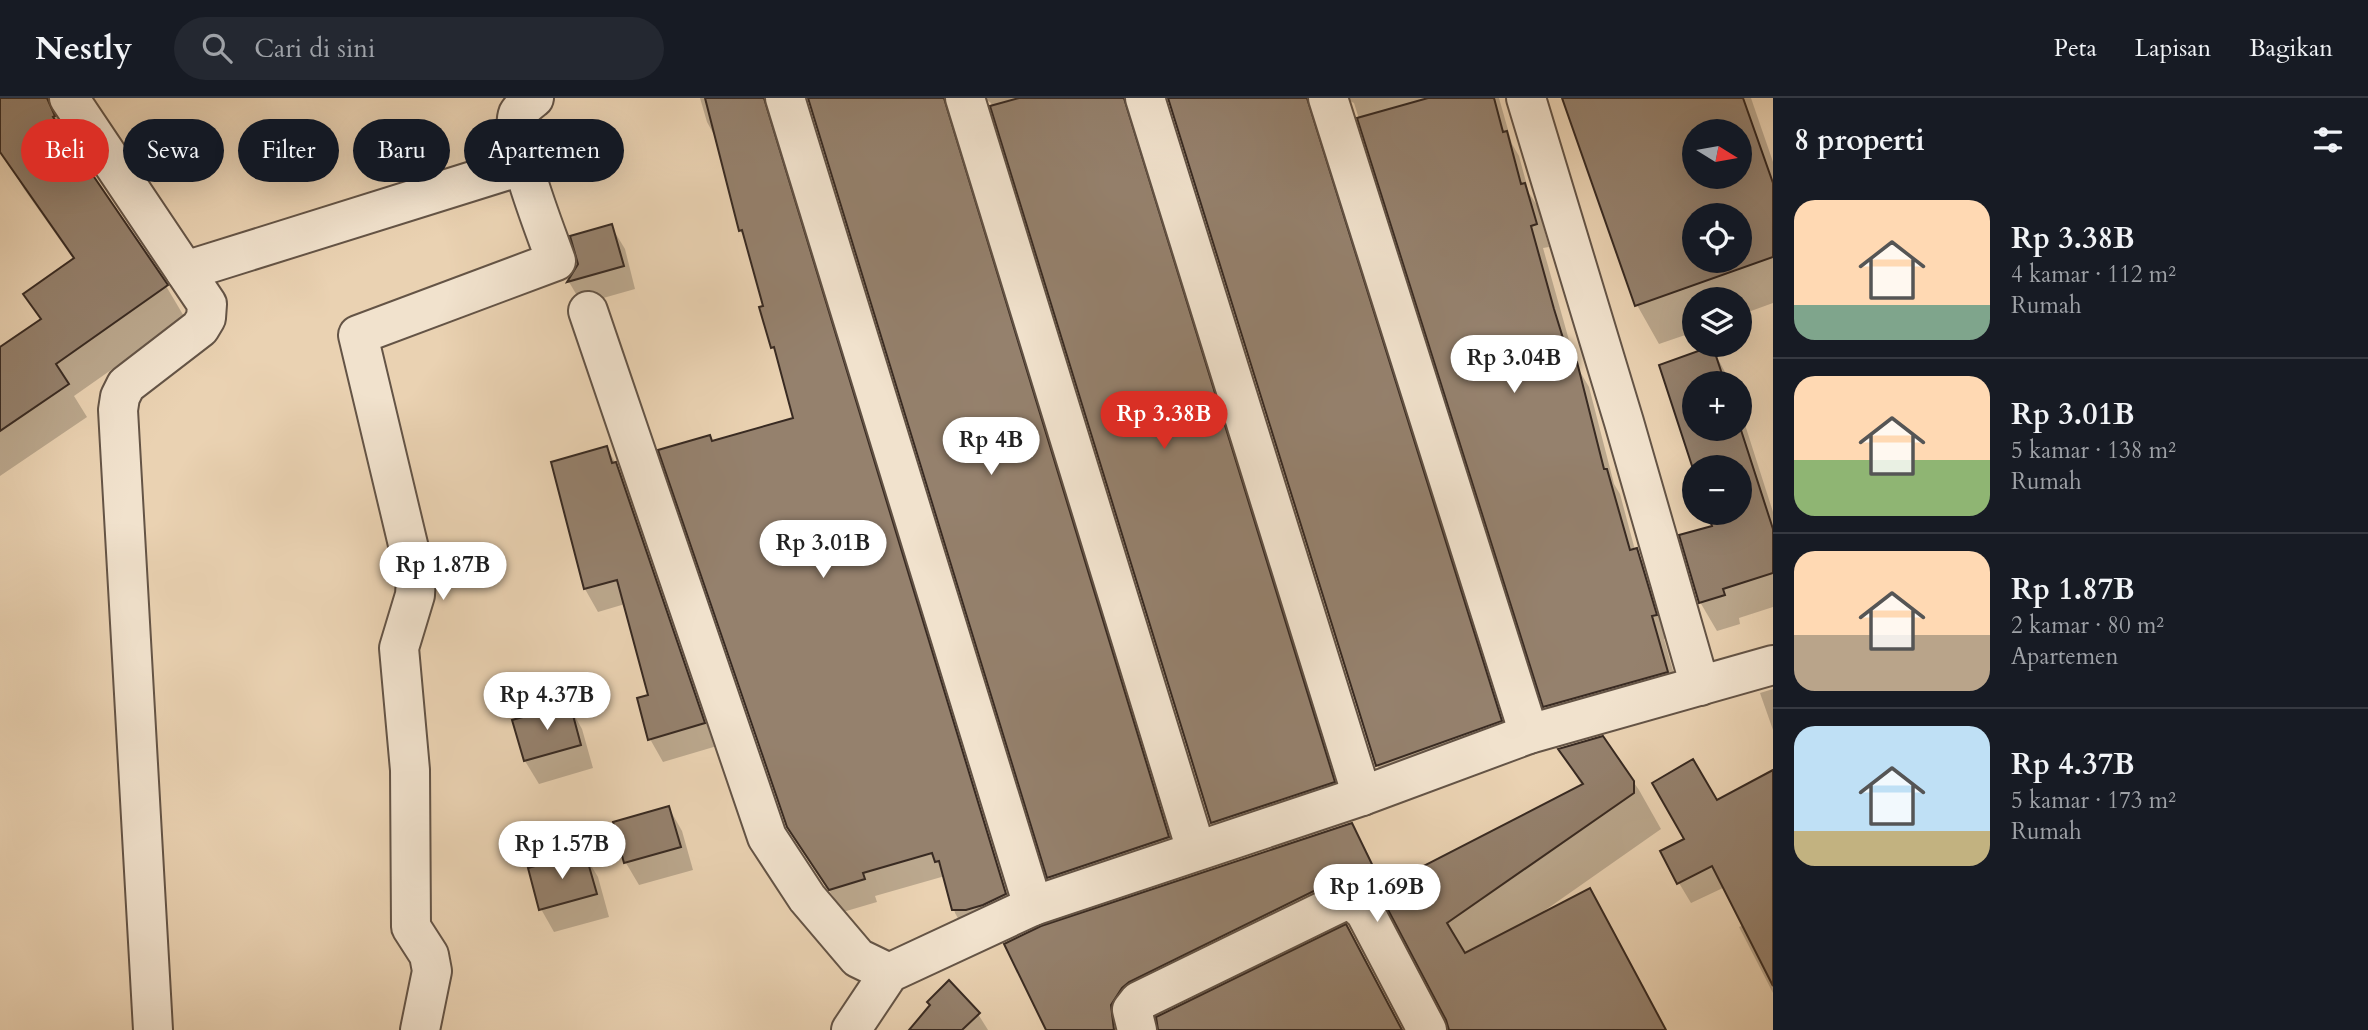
<!DOCTYPE html>
<html lang="id">
<meta charset="utf-8">
<style>
body{margin:0;font-family:Cardo,serif;background:#242831;color:#f1f3f6;height:100vh;display:flex;flex-direction:column;font-size:26px;white-space:nowrap}
*{box-sizing:border-box;margin:0}
p{font-size:23px;color:#9ea1a6}
.icon{flex:none;width:38px;height:38px;fill:none;stroke:currentColor;stroke-width:2;stroke-linecap:round;stroke-linejoin:round}
.map{position:relative;flex:1;overflow:hidden}
.details{display:flex;flex-direction:column;background:#171b24;width:595px}
.details>*{flex:none}
.guide{position:absolute;left:21px;top:21px;width:665px;height:63px;display:flex;gap:14px}
.needle{width:46px;rotate:101deg}
.buttons{position:absolute;left:1682px;top:21px;display:grid;gap:14px}
.buttons a{display:grid;place-items:center;width:70px;height:70px;border-radius:50%;background:#171b24;box-shadow:0 7px 28px #0002;font-size:35px}
.price{position:absolute;translate:-50% -60px;padding:0 16px;border-radius:24px;background:#fff;color:#222;font-size:23px;line-height:46px;filter:drop-shadow(0 2px 4px #0008)}
.price::after{content:'';position:absolute;left:50%;top:42px;width:21px;height:16px;margin-left:-10px;background:inherit;clip-path:polygon(0 0,100% 0,50% 100%)}
.price.on{background:#d93025;color:#fff}
ul{padding:0;list-style:none}
li{display:flex;align-items:center;gap:21px;height:175px;padding:0 21px}
li+li{border-top:2px solid #363941}
li span{display:grid;place-items:center;flex:none;width:196px;height:140px;border-radius:21px;color:#555}
li>.icon{margin-inline-start:auto}
span .icon{width:84px;height:84px;fill:#fffc;stroke-width:1}
li b{font-size:30px}
h2{display:flex;justify-content:space-between;align-items:center;height:84px;padding:0 21px;font-size:30px}
.pill{padding:0 24px;border-radius:32px;background:#171b24;box-shadow:0 7px 28px #0002;font-size:24px;line-height:63px}
.pill.on{background:#d93025;color:#fff}
header{display:flex;align-items:center;gap:42px;box-sizing:border-box;height:98px;padding:0 35px;background:#171b24;border-bottom:2px solid #363941}
header strong{font-size:33px}
nav{display:flex;gap:38px;margin-inline-start:auto;font-size:24px}
.search{width:490px;height:63px;background:#242831;display:flex;align-items:center;gap:18px;box-sizing:border-box;padding:0 24px;border-radius:38px;color:#9ea1a6;font-size:26px}
main{display:flex;flex:1;min-height:0}
.map>svg:first-child{display:block}
.shadow{fill:#0003;fill-rule:evenodd}
.building{fill:#95816d;stroke:#382a22;stroke-width:2;fill-rule:evenodd}
.lines{fill:none;stroke-linecap:round;stroke-linejoin:round}
.minor-casing{stroke:#645446;stroke-width:42}
.minor{stroke:#f1e2cd;stroke-width:38}
</style>
<header>
<strong>Nestly</strong>
<div class="search"><svg class="icon" aria-label="search" viewBox="0 0 24 24"><circle cx="10" cy="10" r="6"/><path d="M15 15l6 6"/></svg>Cari di sini</div>
<nav><a>Peta</a><a>Lapisan</a><a>Bagikan</a></nav>
</header>
<main>
<div class="map">
<svg width="1773" height="932" viewBox="0 0 1773 932">
<rect width="100%" height="100%" fill="#ead2b2"/>
<filter id="stains"><feTurbulence type="fractalNoise" baseFrequency=".00286" numOctaves="4"/><feColorMatrix values="0 0 0 0 .2 0 0 0 0 .09 0 0 0 0 .02 0 0 0 .5 -.17"/></filter>
<radialGradient id="worn" r=".72"><stop offset=".6" stop-color="#630" stop-opacity="0"/><stop offset="1" stop-color="#630" stop-opacity=".3"/></radialGradient>
<!-- shadow -->
<g class="shadow">
<polygon points="0,0 56,0 69,22 65,35 71,49 166,188 185,220 74,298 87,319 0,378 0,251 41,223 25,197 74,162 24,91 5,59 0,42"/>
<polygon points="700,0 1499,0 1512,46 1519,58 1529,95 1538,109 1549,149 1543,150 1576,267 1589,289 1614,386 1620,396 1635,452 1650,474 1669,540 1664,541 1680,597 1558,631 1545,608 1354,5 1346,1 1514,646 1390,690 1377,667 1171,5 1165,1 1347,707 1225,748 1212,725 991,5 985,1 1181,762 1062,802 1049,779 811,5 805,1 1018,819 968,838 955,815 945,778 875,798 877,804 843,814 788,729 712,345 796,321 780,262 773,249 765,209 747,144 740,132 719,46 707,24"/>
<path d="M1564,0H1751L1773,64V205L1740,217V201H1694V234L1659,246L1637,207ZM1694,33H1740V79H1694ZM1694,117H1740V163H1694Z"/>
<polygon points="611,128 625,151 635,191 582,206 569,184 579,166"/>
<polygon points="1712,250 1731,285 1694,285 1694,331 1740,331 1740,311 1773,414 1773,509 1739,520 1740,526 1717,533 1700,504 1714,429 1709,415 1740,415 1740,369 1694,369 1661,268"/>
<polygon points="607,350 629,389 717,648 663,664 650,641 650,598 625,506 598,514 585,491 553,366"/>
<polygon points="1773,591 1773,632 1760,595"/>
<polygon points="569,608 582,631 593,670 539,686 525,663 515,623"/>
<polygon points="1603,640 1639,692 1661,731 1544,813 1664,932 1450,932 1448,921 1405,839 1394,828 1357,822 1345,828 1402,932 1159,932 1158,920 1143,932 1048,932 1351,727 1385,790 1582,688 1561,652"/>
<polygon points="1716,704 1773,779 1773,895 1739,829 1744,827 1725,789 1691,805 1679,785 1686,741"/>
<polygon points="669,710 682,733 693,772 639,787 626,765 615,725"/>
<polygon points="584,756 598,779 609,819 554,834 541,811"/>
<polygon points="978,916 988,932 911,932"/>
</g>
<!-- building -->
<g class="building">
<polygon points="0,0 47,0 55,18 53,19 168,187 56,266 69,286 0,333 0,249 41,221 23,196 74,160 0,54"/>
<polygon points="705,0 764,0 1006,796 983,807 966,812 952,812 939,763 935,764 932,755 863,775 865,781 829,792 787,729 658,352 710,337 712,343 793,320 774,249 771,250 759,209 763,208 742,132 739,133"/>
<polygon points="808,0 944,0 1169,739 1047,780"/>
<polygon points="1019,0 1124,0 1335,684 1211,725 990,8"/>
<polygon points="1168,0 1307,0 1502,623 1376,668"/>
<polygon points="1428,0 1494,0 1503,34 1507,33 1521,86 1525,85 1537,126 1531,128 1554,211 1571,266 1577,264 1604,371 1607,371 1630,452 1637,450 1657,517 1652,518 1668,574 1543,609 1357,20"/>
<path d="M1562,0H1743L1773,85V159L1635,208ZM1694,33H1740V79H1694ZM1694,117H1740V163H1694Z"/>
<polygon points="612,126 624,168 567,184 578,166 570,138"/>
<polygon points="1701,252 1714,252 1725,285 1694,285 1694,331 1740,331 1740,329 1773,431 1773,475 1723,491 1725,497 1699,505 1679,437 1712,428 1707,415 1740,415 1740,369 1694,369 1694,374 1659,267"/>
<polygon points="607,348 612,365 616,364 705,625 648,642 637,600 648,597 617,482 584,491 551,364"/>
<polygon points="570,606 581,647 524,663 512,622"/>
<polygon points="1603,638 1634,683 1634,695 1447,825 1465,855 1590,790 1666,932 1449,932 1446,922 1384,804 1369,788 1348,781 1334,783 1129,884 1122,890 1111,907 1114,932 1046,932 1004,846 1041,828 1352,725 1383,789 1583,686 1558,651"/>
<polygon points="1693,661 1717,702 1773,672 1773,888 1712,768 1677,786 1660,753 1684,741 1652,685"/>
<polygon points="669,708 681,749 624,765 613,724"/>
<polygon points="585,754 597,796 539,812 528,770"/>
<polygon points="1346,826 1402,932 1158,932 1156,919"/>
<polygon points="949,882 980,915 962,932 909,932 930,907 927,904"/>
</g>
<g class="lines">
<defs>
<g id="minor">
<polyline points="69,0 207,206 206,220 200,230 126,287 120,299 118,312 153,932"/>
<polyline points="785,0 1033,808"/>
<polyline points="965,0 1196,752"/>
<polyline points="1145,0 1362,698"/>
<polyline points="1328,0 1529,636"/>
<polyline points="1526,0 1624,324 1700,588"/>
<polyline points="185,173 524,67"/>
<polyline points="588,213 767,739 807,800 858,860 889,875"/>
<path d="M420,932L432,873L429,857L411,829L410,672L399,550L415,497L416,480L358,237L556,163C546,134 508,41 518,16C521,10 529,4 534,0"/>
<polyline points="851,932 889,875 1033,808 1362,698 1529,636 1773,567"/>
<polyline points="1137,932 1132,912 1139,903 1344,803 1355,805 1365,814 1427,932"/>
</g>
</defs>
<!-- minor casing -->
<use href="#minor" class="minor-casing"/>
<!-- minor -->
<use href="#minor" class="minor"/>
</g>
<rect width="100%" height="100%" filter="url(#stains)"/>
<rect width="100%" height="100%" fill="url(#worn)"/>
</svg>
<div class="buttons">
<a><svg class="needle" viewBox="-14 -14 28 28"><path d="M0-13l5 13h-10z" fill="#e53935"/><path d="M0 13l5-13h-10z" fill="#9ea1a6"/></svg></a>
<a><svg class="icon" aria-label="locate" viewBox="0 0 24 24"><circle cx="12" cy="12" r="6"/><path d="M12 2v4M12 18v4M2 12h4M18 12h4"/></svg></a>
<a><svg class="icon" aria-label="layers" viewBox="0 0 24 24"><path d="M12 4l9 5-9 5-9-5zM3 14l9 5 9-5"/></svg></a>
<a>+</a>
<a>−</a>
</div>
<b class="price" style="left:1514px;top:297px">Rp 3.04B</b>
<b class="price on" style="left:1164px;top:353px">Rp 3.38B</b>
<b class="price" style="left:991px;top:379px">Rp 4B</b>
<b class="price" style="left:823px;top:482px">Rp 3.01B</b>
<b class="price" style="left:443px;top:504px">Rp 1.87B</b>
<b class="price" style="left:547px;top:634px">Rp 4.37B</b>
<b class="price" style="left:562px;top:783px">Rp 1.57B</b>
<b class="price" style="left:1377px;top:826px">Rp 1.69B</b>
<div class="guide">
<a class="pill on">Beli</a>
<a class="pill">Sewa</a>
<a class="pill">Filter</a>
<a class="pill">Baru</a>
<a class="pill">Apartemen</a>
</div>
</div>
<section class="details">
<h2>8 properti<svg class="icon" aria-label="filters" viewBox="0 0 24 24"><path d="M4 7h16M4 17h16"/><circle cx="9" cy="7" r="2"/><circle cx="15" cy="17" r="2"/></svg></h2>
<ul>
<li><span style="background:linear-gradient(#ffd9b3 75%,#7fa58c 0)"><svg class="icon" aria-label="home" viewBox="0 0 24 24"><path d="M3 11l9-7 9 7M6 9v11h12V9"/></svg></span><div><b>Rp 3.38B</b><p>4 kamar · 112 m²</p><p>Rumah</p></div></li>
<li><span style="background:linear-gradient(#ffd9b3 60%,#8fb573 0)"><svg class="icon" aria-label="home" viewBox="0 0 24 24"><path d="M3 11l9-7 9 7M6 9v11h12V9"/></svg></span><div><b>Rp 3.01B</b><p>5 kamar · 138 m²</p><p>Rumah</p></div></li>
<li><span style="background:linear-gradient(#ffd9b3 60%,#b9a48a 0)"><svg class="icon" aria-label="home" viewBox="0 0 24 24"><path d="M3 11l9-7 9 7M6 9v11h12V9"/></svg></span><div><b>Rp 1.87B</b><p>2 kamar · 80 m²</p><p>Apartemen</p></div></li>
<li><span style="background:linear-gradient(#bfe0f5 75%,#c2b280 0)"><svg class="icon" aria-label="home" viewBox="0 0 24 24"><path d="M3 11l9-7 9 7M6 9v11h12V9"/></svg></span><div><b>Rp 4.37B</b><p>5 kamar · 173 m²</p><p>Rumah</p></div></li>
</ul>
</section>
</main>
